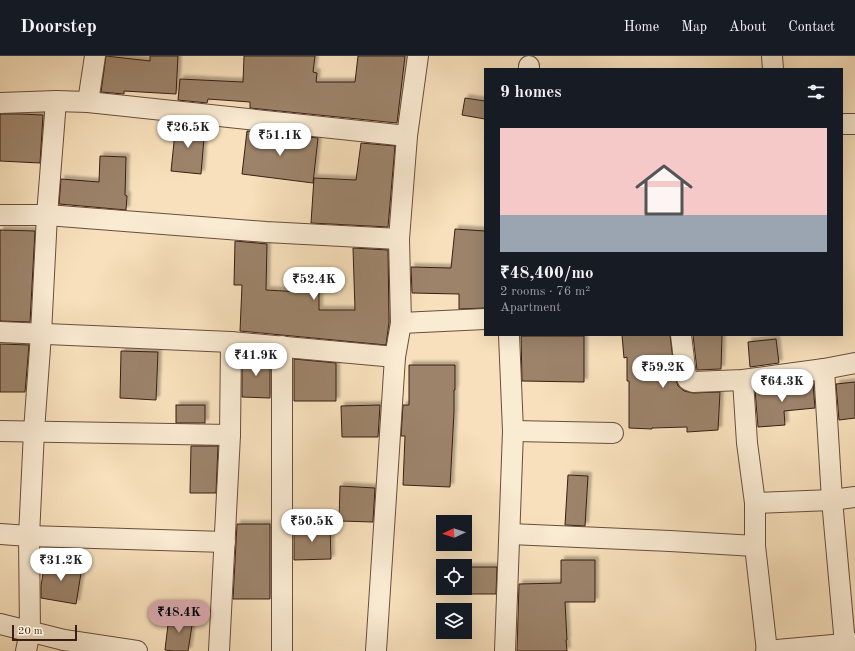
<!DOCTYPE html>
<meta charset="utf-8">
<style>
body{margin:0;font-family:"Old Standard TT",serif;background:#242831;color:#f1f3f6;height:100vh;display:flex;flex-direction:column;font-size:15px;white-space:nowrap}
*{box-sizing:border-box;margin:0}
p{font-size:13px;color:#9ea1a6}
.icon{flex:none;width:22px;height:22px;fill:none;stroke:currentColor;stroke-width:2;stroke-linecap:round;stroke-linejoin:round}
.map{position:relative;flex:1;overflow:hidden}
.side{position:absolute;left:484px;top:12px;width:359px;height:268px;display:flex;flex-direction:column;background:#171b24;border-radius:0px;box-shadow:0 4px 16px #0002}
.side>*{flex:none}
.needle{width:26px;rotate:266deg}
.buttons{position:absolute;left:436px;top:459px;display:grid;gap:8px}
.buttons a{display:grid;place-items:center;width:36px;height:36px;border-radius:0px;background:#171b24;box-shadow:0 4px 16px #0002;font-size:20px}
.scale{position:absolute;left:12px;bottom:10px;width:65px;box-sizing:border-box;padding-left:4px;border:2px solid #391e13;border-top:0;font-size:11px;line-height:14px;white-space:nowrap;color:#391e13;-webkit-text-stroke:3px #faebd3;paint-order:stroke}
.price{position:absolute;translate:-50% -34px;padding:0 9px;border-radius:14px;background:#fff;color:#222;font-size:13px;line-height:26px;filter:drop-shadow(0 1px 2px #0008)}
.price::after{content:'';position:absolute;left:50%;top:24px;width:12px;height:9px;margin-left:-6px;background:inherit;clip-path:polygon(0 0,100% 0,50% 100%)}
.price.current{background:#c59692;color:#111}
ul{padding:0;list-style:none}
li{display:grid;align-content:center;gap:8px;height:212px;padding:0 16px}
li span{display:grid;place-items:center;height:124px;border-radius:0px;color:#555}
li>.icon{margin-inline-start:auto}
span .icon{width:72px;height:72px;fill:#fffc;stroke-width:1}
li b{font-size:17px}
h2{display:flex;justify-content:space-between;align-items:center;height:48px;padding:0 16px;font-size:17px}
header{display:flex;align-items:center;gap:24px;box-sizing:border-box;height:56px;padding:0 20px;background:#171b24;border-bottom:1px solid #363941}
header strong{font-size:19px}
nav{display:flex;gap:22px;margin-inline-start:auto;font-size:14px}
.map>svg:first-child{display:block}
.building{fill:#9c836a;stroke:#391e13;filter:url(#shadow)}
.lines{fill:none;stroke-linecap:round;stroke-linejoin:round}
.street-casing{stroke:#684e3d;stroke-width:22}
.street{stroke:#faebd3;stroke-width:20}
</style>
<header>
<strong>Doorstep</strong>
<nav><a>Home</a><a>Map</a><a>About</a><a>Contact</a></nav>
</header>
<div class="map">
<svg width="855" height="595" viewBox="0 0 855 595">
<defs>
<filter id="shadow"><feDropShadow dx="3.5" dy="-3.5" stdDeviation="1" flood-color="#0004"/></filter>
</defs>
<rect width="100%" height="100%" fill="#f7e0bb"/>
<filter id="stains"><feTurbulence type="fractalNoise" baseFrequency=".005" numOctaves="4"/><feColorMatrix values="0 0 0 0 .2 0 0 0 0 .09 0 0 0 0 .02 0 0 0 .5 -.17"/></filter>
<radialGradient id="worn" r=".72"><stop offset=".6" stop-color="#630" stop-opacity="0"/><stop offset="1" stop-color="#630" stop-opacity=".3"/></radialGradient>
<!-- building -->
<g class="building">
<polygon points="106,0 150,5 150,0 178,0 176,38 124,35 124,38 101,36"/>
<polygon points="244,0 315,0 313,16 317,17 316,26 355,26 358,0 405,0 397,67 250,52 250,46 208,43 207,47 178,44 180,23 243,26"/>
<polygon points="465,42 485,45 485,63 462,59"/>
<polygon points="0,58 20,58 43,59 40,107 0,105"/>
<polygon points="176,67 205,70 201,118 171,115"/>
<polygon points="247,75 318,82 313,127 242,118"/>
<polygon points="361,87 395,90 388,171 311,167 314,122 356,124"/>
<polygon points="100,100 126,101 125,139 127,140 126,154 59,148 61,123 99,126"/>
<polygon points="455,173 485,175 485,252 459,253 459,238 412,237 411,211 451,212"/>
<polygon points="0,174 35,175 30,266 0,265"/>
<polygon points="235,185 267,188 266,234 319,237 319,254 355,254 353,192 388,194 389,266 386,289 240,275 242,229 234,229"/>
<polygon points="622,279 670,279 675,321 678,330 684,335 693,337 720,336 718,374 687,376 687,371 652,372 652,373 629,372 629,325 627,325 627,301 624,302"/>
<polygon points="693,279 722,279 721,313 697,314"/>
<polygon points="521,280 584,280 584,326 522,325"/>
<polygon points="776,283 779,307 750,311 748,286"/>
<polygon points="0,288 29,289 25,336 0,336"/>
<polygon points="121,295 158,296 156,344 120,342"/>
<polygon points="242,299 270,301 270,342 242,341"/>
<polygon points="294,303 336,307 336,345 294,345"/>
<polygon points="409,309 455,309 455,334 454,334 454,356 450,431 403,429 405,380 401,380 403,349 409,349"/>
<polygon points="855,326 855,362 839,364 836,328"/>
<polygon points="813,328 815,352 784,355 785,369 758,371 755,334 782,330"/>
<rect x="176" y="349" width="29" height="18"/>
<polygon points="380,349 378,381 342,381 341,350"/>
<polygon points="191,390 218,390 216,437 190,437"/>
<polygon points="568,419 588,420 585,470 565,469"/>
<polygon points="340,430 375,432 373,466 339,465"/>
<polygon points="237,468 270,468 270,543 233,543"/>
<polygon points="330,469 331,503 294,504 294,470"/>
<polygon points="561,504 595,504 595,546 565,546 567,584 566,584 567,595 517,595 519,528 561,527"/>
<polygon points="45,505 82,511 76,548 41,542 41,530"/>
<polygon points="465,511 497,511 496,538 465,538"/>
<polygon points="169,560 193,563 188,595 174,595 165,594"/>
</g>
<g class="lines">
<defs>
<g id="street">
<polyline points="772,0 773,13"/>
<polyline points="529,13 529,10"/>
<polyline points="88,46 95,0"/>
<polyline points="0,47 56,45 88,46 407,80"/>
<polyline points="842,68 855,68"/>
<polyline points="0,159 47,159 266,176 399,183"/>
<polyline points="401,267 485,263"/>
<polyline points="0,276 231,286 395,301"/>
<polyline points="681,279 686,320 688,324 693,326 743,324 824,313 855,307"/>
<polyline points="824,313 832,444 845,588"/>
<polyline points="743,324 747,387 755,447 755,490 767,595"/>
<polyline points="0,375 230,379"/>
<polyline points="513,375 613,377"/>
<polyline points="755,447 832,444 855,441"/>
<polyline points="0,478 29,480 225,486"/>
<polyline points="510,478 670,485 755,490"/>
<polyline points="0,568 64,584 137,595"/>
<polyline points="26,595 30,575 29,480 34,375 41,278 47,159 56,45"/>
<polyline points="219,595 230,379 231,286"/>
<polyline points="282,595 282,290"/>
<polyline points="376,595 395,301 401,267 399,183 407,80 418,0"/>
<polyline points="505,595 513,375 509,279"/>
<polyline points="766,595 855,587"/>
</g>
</defs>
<!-- street casing -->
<use href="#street" class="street-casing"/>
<!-- street -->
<use href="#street" class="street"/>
</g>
<rect width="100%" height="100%" filter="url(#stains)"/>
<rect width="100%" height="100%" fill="url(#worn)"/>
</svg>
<div class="buttons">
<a><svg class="needle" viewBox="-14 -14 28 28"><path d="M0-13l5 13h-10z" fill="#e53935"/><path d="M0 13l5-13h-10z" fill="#9ea1a6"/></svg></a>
<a><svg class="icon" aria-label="locate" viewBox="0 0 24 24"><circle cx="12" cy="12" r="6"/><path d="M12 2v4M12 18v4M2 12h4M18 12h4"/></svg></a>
<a><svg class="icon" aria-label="layers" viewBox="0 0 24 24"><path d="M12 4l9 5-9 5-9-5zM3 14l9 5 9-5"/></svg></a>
</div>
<div class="scale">20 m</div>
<b class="price" style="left:188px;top:93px">₹26.5K</b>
<b class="price" style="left:280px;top:101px">₹51.1K</b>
<b class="price" style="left:314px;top:245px">₹52.4K</b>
<b class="price" style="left:256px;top:321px">₹41.9K</b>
<b class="price" style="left:663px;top:333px">₹59.2K</b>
<b class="price" style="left:782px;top:347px">₹64.3K</b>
<b class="price" style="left:312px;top:487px">₹50.5K</b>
<b class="price" style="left:61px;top:526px">₹31.2K</b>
<b class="price current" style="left:179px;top:578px">₹48.4K</b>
<section class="side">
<h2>9 homes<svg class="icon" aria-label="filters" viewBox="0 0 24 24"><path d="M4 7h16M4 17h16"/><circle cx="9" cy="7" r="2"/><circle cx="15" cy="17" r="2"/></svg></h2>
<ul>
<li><span style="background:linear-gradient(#f6c9c9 70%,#9aa5b1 0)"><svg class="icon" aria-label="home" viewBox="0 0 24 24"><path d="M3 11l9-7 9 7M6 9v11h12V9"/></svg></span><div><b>₹48,400/mo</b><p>2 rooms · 76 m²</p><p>Apartment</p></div></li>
</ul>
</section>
</div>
